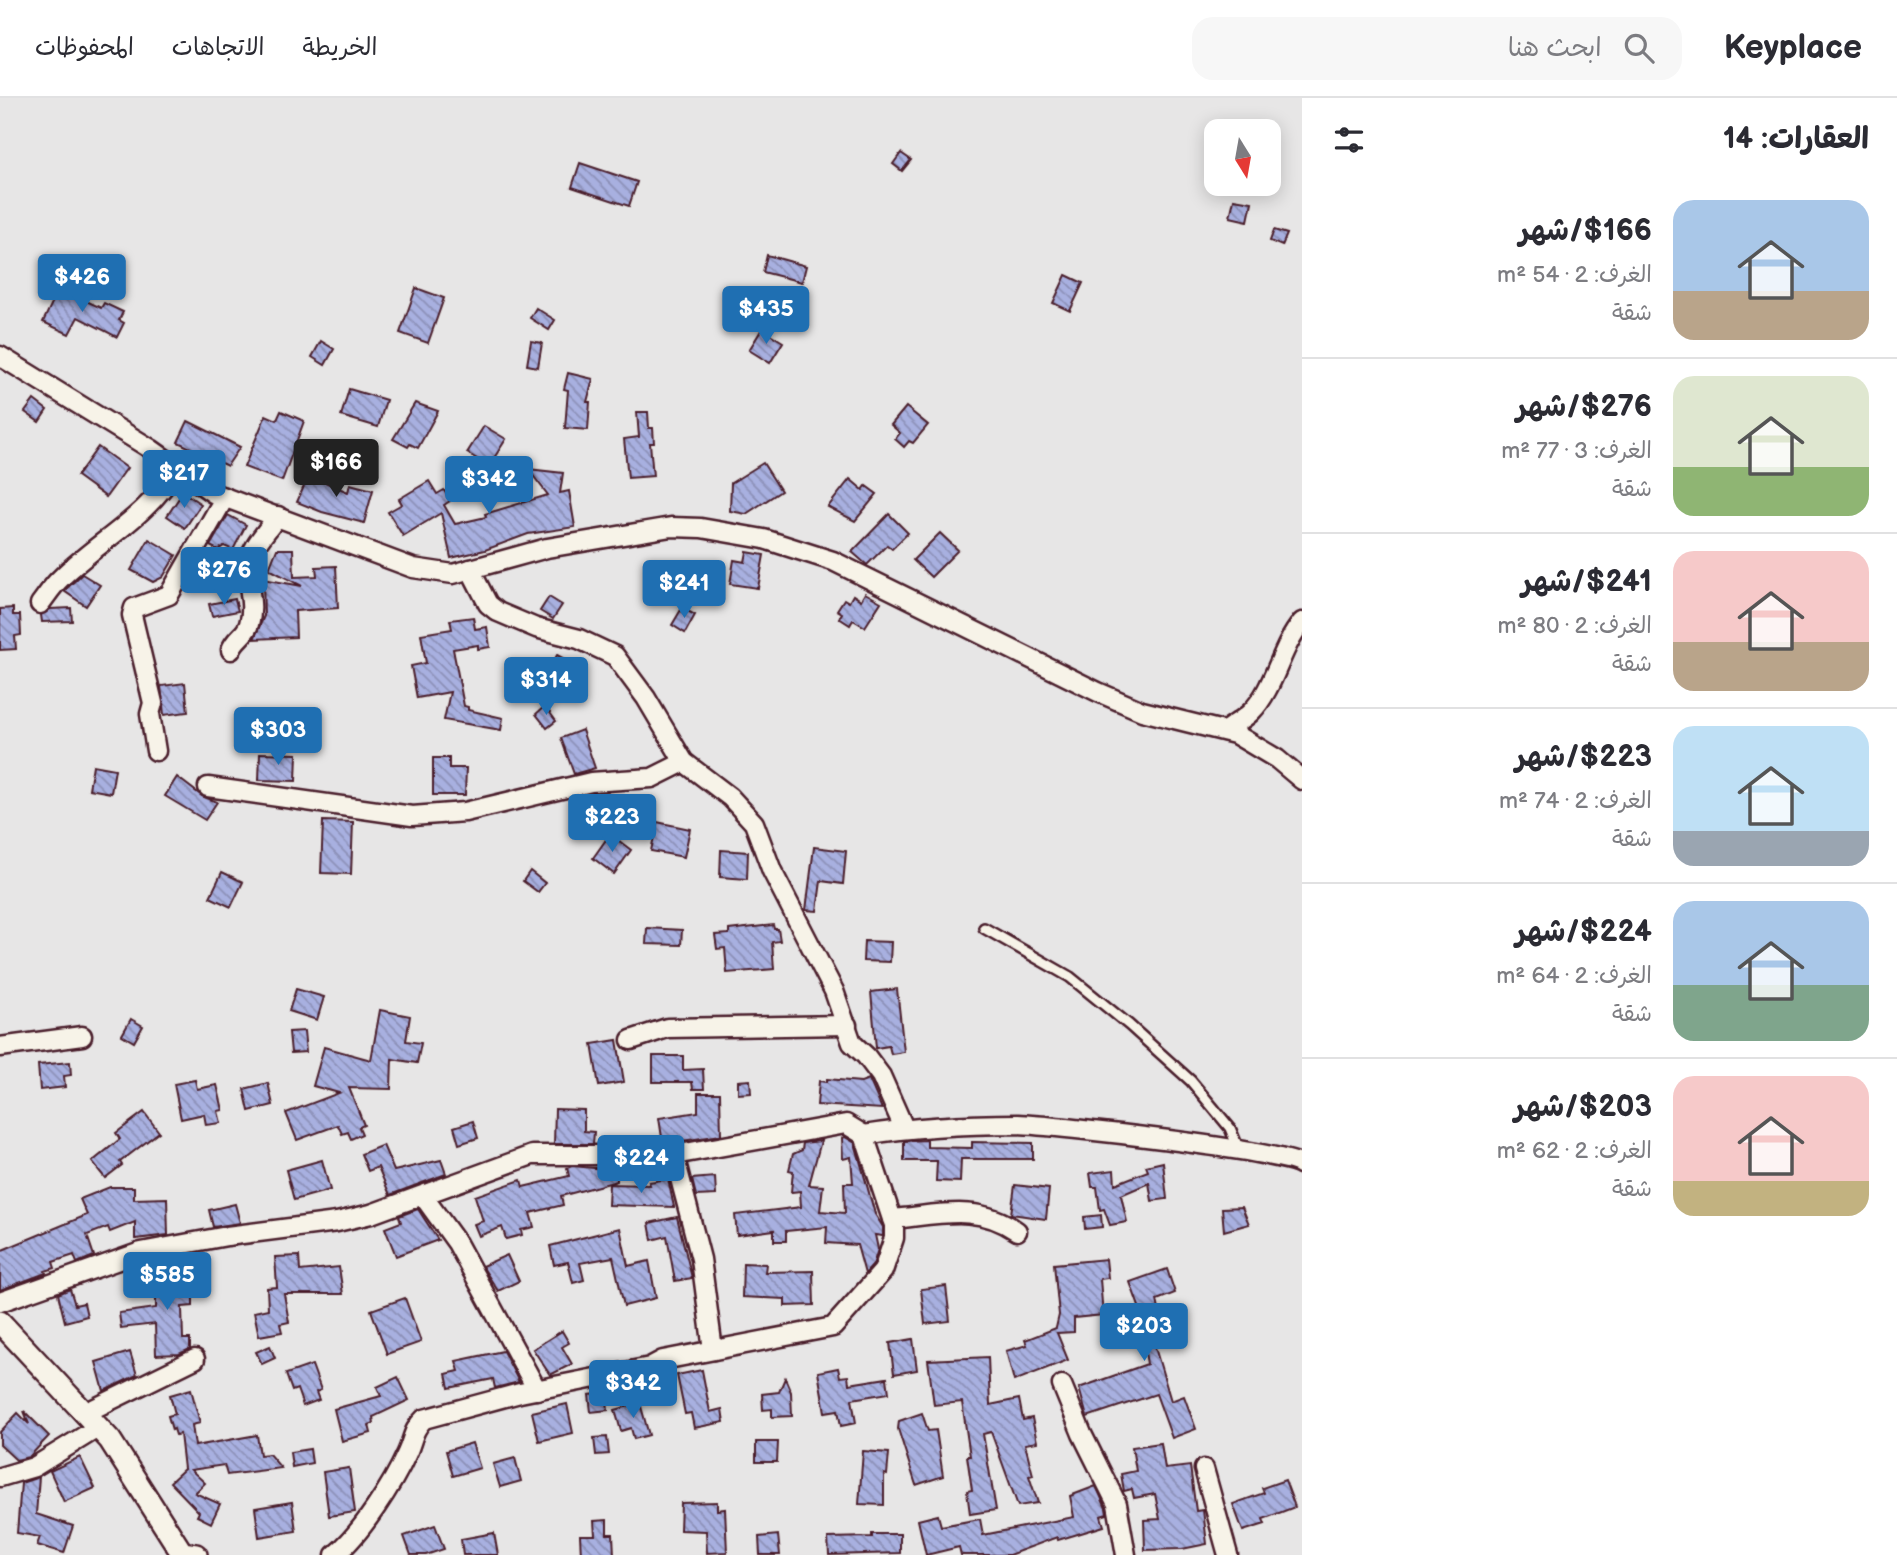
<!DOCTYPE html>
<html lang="ar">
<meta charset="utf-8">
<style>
body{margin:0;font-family:"Balsamiq Sans","Playpen Sans Arabic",sans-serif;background:#f7f7f7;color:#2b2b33;direction:rtl;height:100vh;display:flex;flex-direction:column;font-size:26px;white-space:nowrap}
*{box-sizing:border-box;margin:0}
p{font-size:23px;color:#7c7c81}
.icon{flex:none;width:38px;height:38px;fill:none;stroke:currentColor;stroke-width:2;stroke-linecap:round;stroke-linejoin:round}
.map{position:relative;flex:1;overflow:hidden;direction:ltr}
.sheet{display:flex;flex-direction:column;background:#fff;width:595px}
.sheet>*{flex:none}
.needle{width:46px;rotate:169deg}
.fabs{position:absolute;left:1204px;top:21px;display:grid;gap:14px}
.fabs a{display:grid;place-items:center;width:77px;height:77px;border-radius:14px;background:#fff;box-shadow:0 4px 18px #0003;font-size:35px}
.price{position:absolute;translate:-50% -60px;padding:0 16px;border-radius:7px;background:#1f6fb2;color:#fff;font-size:23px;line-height:46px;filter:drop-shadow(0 2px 4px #0008)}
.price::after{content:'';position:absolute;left:50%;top:42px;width:21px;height:16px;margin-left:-10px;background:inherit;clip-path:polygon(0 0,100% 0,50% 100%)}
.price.active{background:#222;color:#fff}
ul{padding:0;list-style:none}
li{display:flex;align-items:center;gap:21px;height:175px;padding:0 28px}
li+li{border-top:2px solid #e1e1e2}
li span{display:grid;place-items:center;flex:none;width:196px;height:140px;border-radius:21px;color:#555}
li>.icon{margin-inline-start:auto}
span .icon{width:84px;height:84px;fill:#fffc;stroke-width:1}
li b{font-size:30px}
h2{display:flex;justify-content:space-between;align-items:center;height:84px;padding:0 28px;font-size:30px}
header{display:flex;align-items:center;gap:42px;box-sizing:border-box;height:98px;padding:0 35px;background:#fff;border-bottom:2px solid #e1e1e2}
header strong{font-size:33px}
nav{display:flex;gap:38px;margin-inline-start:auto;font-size:24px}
.search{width:490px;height:63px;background:#f7f7f7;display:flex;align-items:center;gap:18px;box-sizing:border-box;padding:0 24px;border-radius:21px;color:#7c7c81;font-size:26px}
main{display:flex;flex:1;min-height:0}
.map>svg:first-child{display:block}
.building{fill:url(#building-back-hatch);stroke:#4a1f2b;stroke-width:2}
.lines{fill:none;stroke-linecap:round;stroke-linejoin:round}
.service-casing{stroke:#4a1f2b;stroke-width:14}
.minor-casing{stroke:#4a1f2b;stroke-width:23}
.tertiary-casing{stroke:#4a1f2b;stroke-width:26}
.service{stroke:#f7f3e8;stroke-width:9}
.minor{stroke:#f7f3e8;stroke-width:18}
.tertiary{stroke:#f7f3e8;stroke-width:21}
</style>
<header>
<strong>Keyplace</strong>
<div class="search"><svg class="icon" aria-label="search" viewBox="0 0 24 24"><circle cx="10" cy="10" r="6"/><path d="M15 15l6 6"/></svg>ابحث هنا</div>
<nav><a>الخريطة</a><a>الاتجاهات</a><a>المحفوظات</a></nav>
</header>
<main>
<section class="sheet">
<h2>العقارات: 14<svg class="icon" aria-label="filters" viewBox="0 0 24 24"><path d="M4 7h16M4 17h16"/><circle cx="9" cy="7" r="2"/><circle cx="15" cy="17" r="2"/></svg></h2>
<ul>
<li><span style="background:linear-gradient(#a9c7e8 65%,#b9a48a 0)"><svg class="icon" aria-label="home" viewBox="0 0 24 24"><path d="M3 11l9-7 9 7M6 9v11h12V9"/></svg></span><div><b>$166/شهر</b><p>الغرف: 2 · 54 m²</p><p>شقة</p></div></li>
<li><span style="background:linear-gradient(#dfe7d0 65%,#8fb573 0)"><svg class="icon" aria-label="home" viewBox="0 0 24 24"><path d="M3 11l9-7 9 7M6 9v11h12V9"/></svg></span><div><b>$276/شهر</b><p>الغرف: 3 · 77 m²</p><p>شقة</p></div></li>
<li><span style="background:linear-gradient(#f6c9c9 65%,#b9a48a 0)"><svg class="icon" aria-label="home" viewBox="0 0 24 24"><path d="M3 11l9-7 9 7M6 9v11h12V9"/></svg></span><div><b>$241/شهر</b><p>الغرف: 2 · 80 m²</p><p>شقة</p></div></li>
<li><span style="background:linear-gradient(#bfe0f5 75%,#9aa5b1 0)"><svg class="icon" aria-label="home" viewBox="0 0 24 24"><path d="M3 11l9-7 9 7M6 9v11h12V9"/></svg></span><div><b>$223/شهر</b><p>الغرف: 2 · 74 m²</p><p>شقة</p></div></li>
<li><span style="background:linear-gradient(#a9c7e8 60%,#7fa58c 0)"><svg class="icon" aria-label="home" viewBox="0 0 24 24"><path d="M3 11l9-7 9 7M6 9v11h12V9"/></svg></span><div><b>$224/شهر</b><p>الغرف: 2 · 64 m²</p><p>شقة</p></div></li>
<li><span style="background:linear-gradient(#f6c9c9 75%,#c2b280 0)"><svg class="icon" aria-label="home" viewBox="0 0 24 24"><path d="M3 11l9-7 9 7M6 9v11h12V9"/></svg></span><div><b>$203/شهر</b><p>الغرف: 2 · 62 m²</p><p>شقة</p></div></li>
</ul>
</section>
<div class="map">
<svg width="1302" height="1457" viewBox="0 0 1302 1457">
<defs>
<pattern id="building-back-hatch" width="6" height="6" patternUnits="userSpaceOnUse" patternTransform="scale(1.75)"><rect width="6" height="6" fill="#a8b0e0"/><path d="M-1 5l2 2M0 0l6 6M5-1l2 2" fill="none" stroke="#8b8fb6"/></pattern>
</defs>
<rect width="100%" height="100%" fill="#e7e6e6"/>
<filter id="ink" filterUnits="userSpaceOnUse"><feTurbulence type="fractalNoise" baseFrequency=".0143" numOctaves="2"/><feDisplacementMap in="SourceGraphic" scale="14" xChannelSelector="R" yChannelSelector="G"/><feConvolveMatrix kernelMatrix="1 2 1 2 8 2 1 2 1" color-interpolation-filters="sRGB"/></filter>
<g filter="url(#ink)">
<!-- building -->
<g class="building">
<polygon points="901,55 911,62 902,73 893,66"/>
<polygon points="580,65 637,84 629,108 572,89"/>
<polygon points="1234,101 1252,104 1248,123 1230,119"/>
<polygon points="1274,132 1287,136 1282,148 1270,143"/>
<polygon points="767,157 806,168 802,184 763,174"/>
<polygon points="1066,177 1083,185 1070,213 1053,205"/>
<polygon points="59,190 101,210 104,205 123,214 119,222 124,225 117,239 78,219 69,236 43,224"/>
<polygon points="416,190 444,200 428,245 400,235"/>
<polygon points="536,210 555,222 549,232 530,220"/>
<polygon points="762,231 783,244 770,265 749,252"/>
<polygon points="321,243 334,251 325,267 312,259"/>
<polygon points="531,243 542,245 538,269 527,267"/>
<polygon points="568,275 593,281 587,304 590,304 588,332 565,330 568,292 564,291"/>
<polygon points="349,291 386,302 378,329 341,318"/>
<polygon points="34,302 47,312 39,324 25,314"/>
<polygon points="415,305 438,313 418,350 410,346 408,349 393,341"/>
<polygon points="906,309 928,327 913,345 909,343 904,349 895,341 900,335 891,327"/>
<polygon points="281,313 304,323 282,383 244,369 266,317 277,322"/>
<polygon points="637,314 648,314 649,330 653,330 654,345 650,345 653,378 628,380 624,341 639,339"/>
<polygon points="188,323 240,349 227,368 178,344"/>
<polygon points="484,328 506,341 489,368 467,355"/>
<polygon points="98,349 127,370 106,399 77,378"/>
<polygon points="763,365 781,393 746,416 730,413 731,385"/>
<polygon points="528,371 563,375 560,395 569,393 575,429 528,436 485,452 451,460 441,415 403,438 388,414 402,406 399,401 429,383 437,396 444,392 450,403 444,407 455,426 486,419 485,416 548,397"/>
<polygon points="309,377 348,394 350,386 373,392 364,425 322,414 297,404"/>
<polygon points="850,381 863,392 866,388 877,396 855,423 828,409"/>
<polygon points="183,394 201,406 185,430 167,418"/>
<polygon points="889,416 908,435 892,451 887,447 867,467 852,454"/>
<polygon points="228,417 246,427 233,452 224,448 218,452 210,448"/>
<polygon points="940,435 958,452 931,479 913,462"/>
<polygon points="149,441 176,457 163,479 153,484 131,472"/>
<polygon points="277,451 293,451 294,479 317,478 316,469 336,468 338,510 295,513 296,539 254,541 264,518 263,481 302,488 269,471"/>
<polygon points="747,454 764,457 758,490 730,486 734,462 745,464"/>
<polygon points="206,470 228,474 225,490 203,486"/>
<polygon points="82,476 100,487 86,508 64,493"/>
<polygon points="865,495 881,504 865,529 853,522 850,527 839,520 842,515 837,512 844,501 849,504 853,497 861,502"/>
<polygon points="549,499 562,507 553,521 540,513"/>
<polygon points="235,501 238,513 212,518 209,506"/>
<polygon points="13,510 13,517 20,517 21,537 15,538 16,551 0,552 0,511"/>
<polygon points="71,510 72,523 42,524 41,517 50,511"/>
<polygon points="682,510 695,517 685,535 672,527"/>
<polygon points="473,519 475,531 487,529 490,549 478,551 478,547 453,551 464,608 468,609 468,612 503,620 501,632 444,622 450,594 417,600 411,568 426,565 421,536 452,531 450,522"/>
<polygon points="557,557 581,570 568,592 545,579"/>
<polygon points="185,585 188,614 164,617 161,588"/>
<polygon points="545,608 556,623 547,630 536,616"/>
<polygon points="582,632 595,670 574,676 561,640"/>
<polygon points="260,655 297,656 296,683 259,682"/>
<polygon points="433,660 449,660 449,670 466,670 465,697 433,697"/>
<polygon points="93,667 115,671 111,695 89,691"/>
<polygon points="177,679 202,698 217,704 205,722 165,698"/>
<polygon points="323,723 353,724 351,776 321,775"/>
<polygon points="657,724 690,731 684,759 651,753"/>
<polygon points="610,736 631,752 614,776 593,760"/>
<polygon points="814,749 846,753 843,786 821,783 817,813 806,812"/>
<polygon points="721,752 748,754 747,781 720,779"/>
<polygon points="530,773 545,785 538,794 523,783"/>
<polygon points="222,774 243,784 231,809 210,799"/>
<polygon points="773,827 774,831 778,831 780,843 772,844 774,871 727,875 725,850 717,851 715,837 729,836 729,832"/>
<polygon points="647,830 682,832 681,847 646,846"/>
<polygon points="864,843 891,844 890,864 863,863"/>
<polygon points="296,891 324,899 317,922 289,913"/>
<polygon points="897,891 904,954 891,956 889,948 876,950 871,894"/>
<polygon points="380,912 410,918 406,943 421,945 417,965 392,961 391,991 349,990 364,1027 359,1029 362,1036 351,1041 348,1034 342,1036 338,1027 297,1042 286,1015 339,995 313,988 324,949 371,962"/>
<polygon points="131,921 143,928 134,944 122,937"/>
<polygon points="304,933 306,954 291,955 289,934"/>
<polygon points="617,942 624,984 599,988 592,946"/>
<polygon points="653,958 683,958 683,972 703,971 704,991 693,991 692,984 653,984"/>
<polygon points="70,964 71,977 64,978 65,989 40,992 38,967"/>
<polygon points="827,981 861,984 869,981 882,1011 817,1007 819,983 827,984"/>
<polygon points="195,982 197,991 217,987 223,1012 218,1013 221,1025 206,1027 204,1016 181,1021 174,986"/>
<polygon points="750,982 751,995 738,996 738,983"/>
<polygon points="268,985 273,1007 249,1013 244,991"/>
<polygon points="698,995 720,995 721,1037 663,1046 659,1020 698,1014"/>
<polygon points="555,1011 584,1012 584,1033 594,1034 593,1046 554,1046"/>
<polygon points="144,1014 159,1034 120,1064 122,1067 105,1080 92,1064 120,1041 116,1035"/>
<polygon points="473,1023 478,1040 459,1046 454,1029"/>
<polygon points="845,1039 855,1045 875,1116 883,1129 883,1138 875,1137 878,1151 873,1167 865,1176 857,1147 826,1145 827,1129 786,1133 786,1143 774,1143 774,1132 737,1137 735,1117 801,1109 800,1093 791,1094 793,1073 789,1072 793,1056 802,1052 803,1045 821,1043 809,1087 823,1088 820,1113 845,1115 844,1085 853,1085 851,1059 843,1061 842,1040"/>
<polygon points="927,1042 927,1049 972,1050 972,1044 1033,1045 1033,1061 961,1061 960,1084 936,1083 937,1063 904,1063 904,1043"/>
<polygon points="383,1047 394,1073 441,1062 446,1076 390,1097 378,1069 368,1073 361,1056"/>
<polygon points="322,1062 330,1092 294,1102 286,1072"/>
<polygon points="1163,1064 1167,1101 1152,1103 1149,1085 1121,1097 1127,1124 1110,1127 1104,1111 1100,1112 1097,1089 1092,1089 1090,1075 1114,1072 1115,1086 1148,1073 1146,1068"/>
<polygon points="572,1068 617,1072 617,1083 561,1098 563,1107 530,1115 534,1129 521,1132 522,1137 506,1141 502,1129 479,1138 474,1126 483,1123 475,1098 521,1082 523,1089 569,1078 567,1070"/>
<polygon points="715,1079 716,1097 696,1098 692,1081"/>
<polygon points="668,1081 674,1109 608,1107 609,1086 650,1087 649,1084"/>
<polygon points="1015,1087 1049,1091 1046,1121 1011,1116"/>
<polygon points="110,1089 134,1089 134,1101 167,1100 168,1137 135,1141 135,1124 110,1134 108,1129 87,1137 94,1158 77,1165 74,1157 53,1164 55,1170 45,1173 46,1175 0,1192 0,1153 87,1117 80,1101"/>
<polygon points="235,1106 240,1125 213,1129 209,1112"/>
<polygon points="1242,1109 1249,1126 1224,1133 1222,1110"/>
<polygon points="418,1111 438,1142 396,1158 385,1130 401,1124 399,1118"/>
<polygon points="1101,1117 1102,1129 1085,1131 1084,1119"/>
<polygon points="677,1119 692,1180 675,1183 667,1138 652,1142 649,1125"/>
<polygon points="620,1130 628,1168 649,1163 656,1200 624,1208 613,1159 580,1165 584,1182 573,1185 568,1164 554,1167 550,1148"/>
<polygon points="507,1157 519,1183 498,1193 482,1168"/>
<polygon points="299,1158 300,1173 339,1169 343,1196 284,1196 289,1224 280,1226 282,1234 259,1238 254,1214 268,1211 267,1190 277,1189 275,1159"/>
<polygon points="1106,1161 1108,1180 1100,1181 1103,1217 1074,1220 1074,1234 1057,1235 1068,1262 1014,1283 1006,1253 1027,1247 1025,1242 1056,1230 1059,1217 1054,1166"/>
<polygon points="743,1165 766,1166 765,1174 813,1173 814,1207 785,1208 785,1201 742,1199"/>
<polygon points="168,1168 193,1168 193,1208 182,1209 183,1241 190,1241 190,1251 179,1256 156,1257 155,1226 121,1230 119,1215 156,1210 156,1189 168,1189"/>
<polygon points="1167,1171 1175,1195 1157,1202 1162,1227 1176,1225 1179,1242 1154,1246 1171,1303 1184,1298 1196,1331 1172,1340 1156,1296 1087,1319 1079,1290 1147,1266 1139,1218 1142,1217 1130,1184"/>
<polygon points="946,1188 950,1223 925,1226 921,1191"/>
<polygon points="70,1191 75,1207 84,1205 87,1218 65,1224 58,1196"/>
<polygon points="405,1200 421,1244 387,1256 371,1212"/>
<polygon points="562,1233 569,1245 562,1249 572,1266 550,1277 533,1251"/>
<polygon points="913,1241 917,1272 894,1276 890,1245"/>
<polygon points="270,1248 275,1260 262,1266 256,1254"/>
<polygon points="503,1253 519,1284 495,1290 493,1281 449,1290 446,1276 459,1273 456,1263"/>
<polygon points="130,1254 137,1277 104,1293 96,1264"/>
<polygon points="988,1259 990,1307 1019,1301 1023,1322 1032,1320 1037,1344 1025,1346 1033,1377 1029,1378 1038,1405 1018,1408 991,1334 983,1336 996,1412 970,1416 967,1393 972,1392 967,1358 970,1358 962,1304 934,1307 928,1262"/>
<polygon points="312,1267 321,1292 316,1294 319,1302 303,1308 297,1291 292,1293 286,1276"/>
<polygon points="838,1270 840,1279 848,1278 849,1286 887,1280 889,1295 852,1301 856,1325 841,1328 838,1312 825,1314 818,1274"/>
<polygon points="702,1272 710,1314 722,1311 724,1324 694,1330 691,1315 685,1316 677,1277"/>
<polygon points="398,1279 409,1302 373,1319 374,1325 369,1327 371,1335 342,1343 334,1311 381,1298 377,1289"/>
<polygon points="785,1280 791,1294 792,1318 772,1319 772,1311 763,1312 762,1296 779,1294"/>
<polygon points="191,1291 200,1325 192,1327 195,1348 257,1337 260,1357 269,1356 281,1370 227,1377 224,1367 191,1372 205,1385 195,1395 220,1406 211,1425 197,1418 199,1414 170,1384 184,1371 180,1336 176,1337 174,1331 172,1332 168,1318 175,1316 170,1297"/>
<polygon points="606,1295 608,1312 591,1314 589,1297"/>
<polygon points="640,1305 649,1337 634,1341 631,1330 621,1333 615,1312"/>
<polygon points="567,1306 573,1335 539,1343 532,1314"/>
<polygon points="24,1313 49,1338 29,1359 16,1362 0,1347 0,1334 18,1315 29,1326"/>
<polygon points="922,1315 928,1333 936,1332 943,1378 916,1387 898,1331 899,1323"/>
<polygon points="607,1339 609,1356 596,1357 594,1340"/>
<polygon points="756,1344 778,1344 777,1364 756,1364"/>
<polygon points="472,1345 480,1370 453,1378 446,1353"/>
<polygon points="1161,1345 1165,1371 1190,1368 1196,1413 1203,1412 1207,1446 1182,1451 1145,1452 1144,1422 1160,1421 1155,1396 1134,1400 1132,1391 1124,1393 1121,1376 1136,1373 1132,1349"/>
<polygon points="310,1351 312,1365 292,1369 290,1354"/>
<polygon points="863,1353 889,1355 887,1377 884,1376 884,1407 859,1406"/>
<polygon points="80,1359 95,1390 64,1404 50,1373"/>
<polygon points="515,1360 521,1383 500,1389 493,1366"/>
<polygon points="349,1370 355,1414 329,1418 323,1374"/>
<polygon points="39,1379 36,1416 73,1428 64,1455 37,1447 40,1439 17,1435 21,1385"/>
<polygon points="1285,1382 1295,1409 1263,1421 1265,1426 1243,1433 1233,1406 1264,1395 1262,1390"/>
<polygon points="1096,1388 1106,1410 1107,1416 1101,1418 1104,1428 1058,1442 1057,1439 1009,1457 961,1457 959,1449 926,1457 918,1422 938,1417 941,1428 980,1421 983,1437 1074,1419 1070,1398"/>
<polygon points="292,1404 296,1433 259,1439 255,1410"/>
<polygon points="717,1404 717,1412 725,1411 727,1454 707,1455 706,1433 680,1432 681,1405"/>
<polygon points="607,1422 607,1436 613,1436 614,1457 581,1457 580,1437 595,1437 594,1423"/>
<polygon points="435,1427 444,1451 426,1457 411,1457 404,1438"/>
<polygon points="494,1435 498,1457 463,1457 461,1441"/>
<polygon points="872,1436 900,1436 900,1455 829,1457 828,1440 872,1439"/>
<polygon points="778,1437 780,1457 760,1457 759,1439"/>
</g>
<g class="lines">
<defs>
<polyline id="service" points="984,830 1070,879 1129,927 1191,983 1230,1030 1239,1052"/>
<g id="minor">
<polyline points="0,258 151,351 213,395 413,470 453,476 547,450 671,429 701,430 764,441 833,463 1098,594 1142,613 1235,636 1277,661 1302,682"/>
<polyline points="470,471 488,506 498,514 536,530 579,541 615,558 646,600 684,664 730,699 754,725 772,773 834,893 852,945 866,958 881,978 904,1030"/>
<path d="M40,506C47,497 53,487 61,480C98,443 150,418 176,370"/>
<path d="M231,552C234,541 246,537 249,526C255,507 247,489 248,470C249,451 267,433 278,418"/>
<path d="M1225,633C1233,627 1244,621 1251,614C1275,590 1280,550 1302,524"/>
<polyline points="156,653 150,616 153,605 132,517 134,510 169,497 225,399"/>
<polyline points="208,689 412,718 465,714 591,684 652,680 684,664"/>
<polyline points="631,942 667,930 847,927"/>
<polyline points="0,949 82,938"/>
<path d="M864,1037C914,1029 966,1026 1018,1026C1051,1027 1287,1053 1302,1067"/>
<polyline points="674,1057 701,1161 713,1252"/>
<polyline points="423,1098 457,1145 537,1292"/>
<path d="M892,1121C938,1117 978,1105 1017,1133"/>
<path d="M0,1204L141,1154L227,1138L337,1124L371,1116L532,1057H674L846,1026L864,1037L894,1127V1140L883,1173L833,1229L663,1262L650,1269L520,1295L424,1321C413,1331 413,1342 407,1355C393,1386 361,1436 335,1457"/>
<polyline points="1062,1287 1082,1336 1117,1406 1126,1457"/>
<polyline points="87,1314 195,1261"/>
<polyline points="1204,1371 1228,1457"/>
<polyline points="0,1379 34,1369 99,1329"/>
</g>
<polyline id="tertiary" points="0,1224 110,1342 182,1455 196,1457"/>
</defs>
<!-- service casing -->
<use href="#service" class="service-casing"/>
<!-- minor casing -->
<use href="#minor" class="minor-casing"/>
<!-- tertiary casing -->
<use href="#tertiary" class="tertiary-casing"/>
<!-- service -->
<use href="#service" class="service"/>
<!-- minor -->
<use href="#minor" class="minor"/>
<!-- tertiary -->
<use href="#tertiary" class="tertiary"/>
</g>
</g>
</svg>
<div class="fabs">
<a><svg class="needle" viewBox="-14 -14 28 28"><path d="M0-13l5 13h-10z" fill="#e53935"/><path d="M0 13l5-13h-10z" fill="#7c7c81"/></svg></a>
</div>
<b class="price" style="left:82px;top:216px">$426</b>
<b class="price" style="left:766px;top:248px">$435</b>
<b class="price active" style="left:336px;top:401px">$166</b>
<b class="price" style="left:184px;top:412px">$217</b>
<b class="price" style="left:489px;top:418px">$342</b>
<b class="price" style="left:224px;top:509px">$276</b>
<b class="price" style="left:684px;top:522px">$241</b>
<b class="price" style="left:546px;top:619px">$314</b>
<b class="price" style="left:278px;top:669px">$303</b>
<b class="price" style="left:612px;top:756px">$223</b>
<b class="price" style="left:641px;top:1097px">$224</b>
<b class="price" style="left:167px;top:1214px">$585</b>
<b class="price" style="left:1144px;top:1265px">$203</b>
<b class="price" style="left:633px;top:1322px">$342</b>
</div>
</main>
